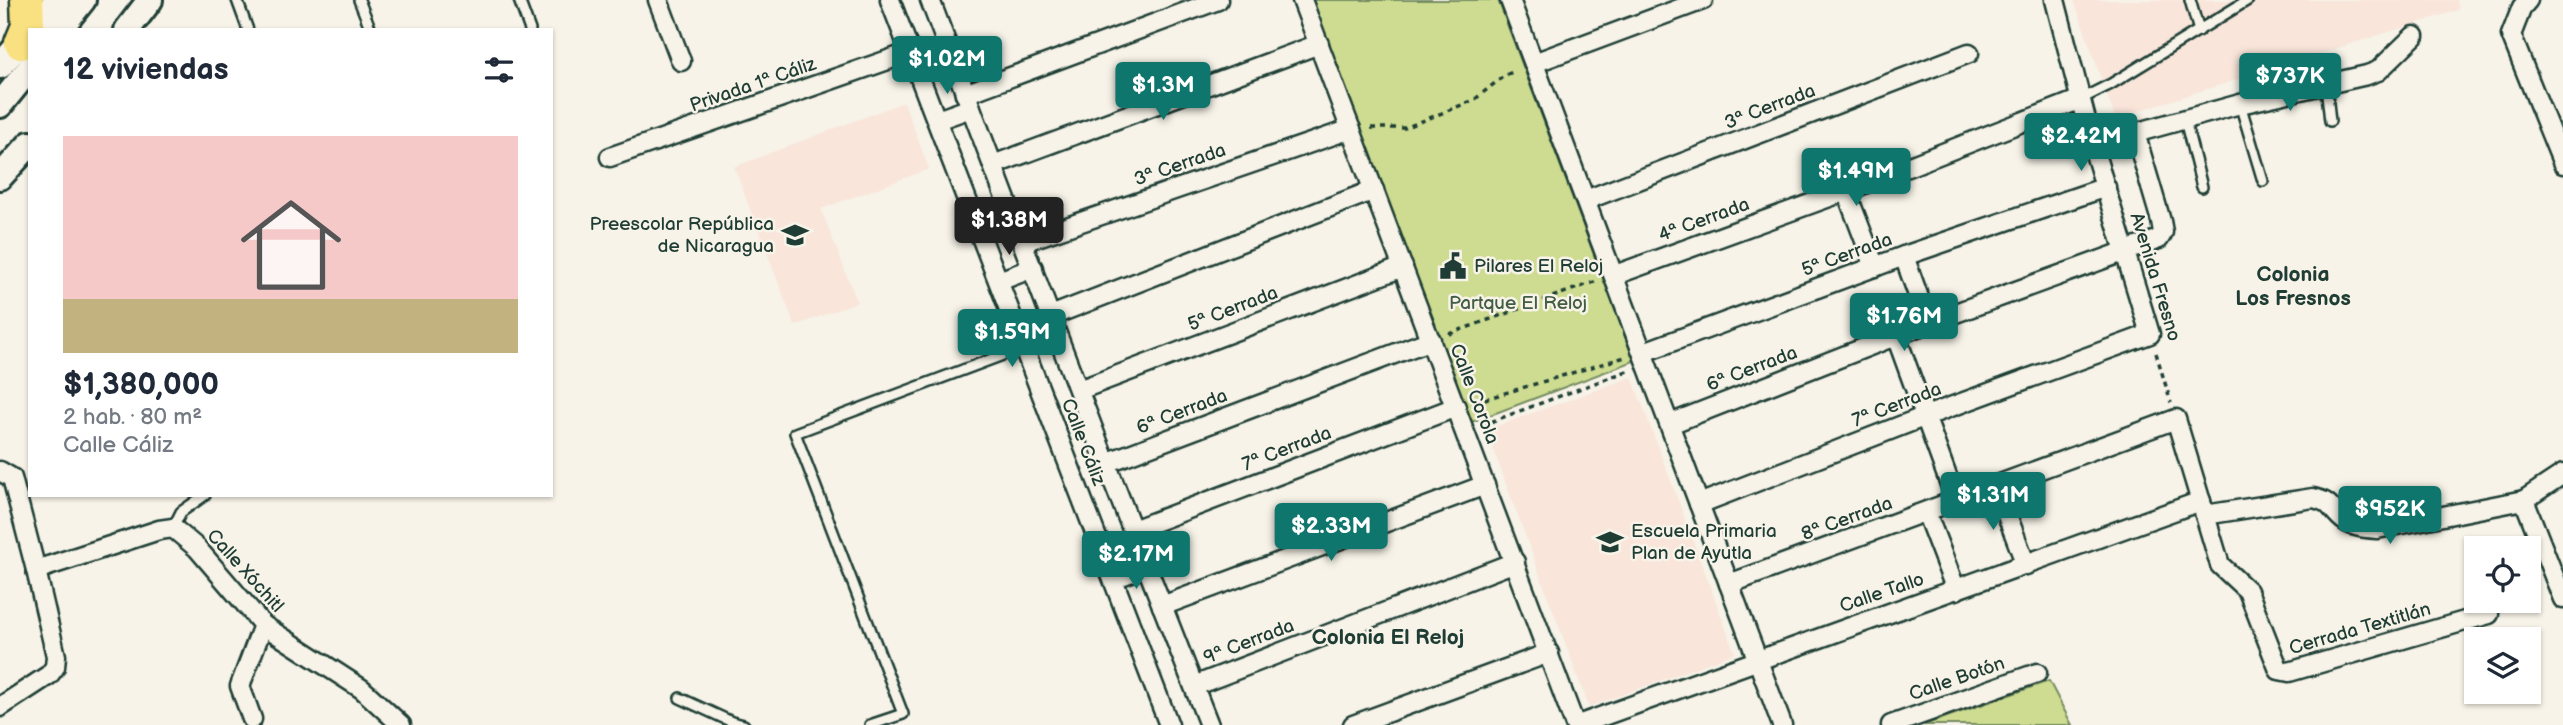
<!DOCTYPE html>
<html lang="es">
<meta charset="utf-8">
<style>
body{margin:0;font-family:"Balsamiq Sans",sans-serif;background:#f2f2f3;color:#1f2937;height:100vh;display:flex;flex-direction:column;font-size:26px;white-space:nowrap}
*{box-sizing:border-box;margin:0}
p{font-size:23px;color:#747a83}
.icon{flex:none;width:38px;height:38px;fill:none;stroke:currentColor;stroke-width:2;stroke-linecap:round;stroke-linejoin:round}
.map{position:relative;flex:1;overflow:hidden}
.side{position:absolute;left:28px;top:28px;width:525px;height:469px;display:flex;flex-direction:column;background:#fff;border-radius:0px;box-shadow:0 2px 5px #0004}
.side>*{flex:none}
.buttons{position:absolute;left:2464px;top:536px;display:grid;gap:14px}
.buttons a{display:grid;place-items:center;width:77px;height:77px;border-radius:0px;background:#fff;box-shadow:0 2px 5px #0004;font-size:35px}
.price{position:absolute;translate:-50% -60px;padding:0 16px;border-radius:7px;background:#0f766e;color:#fff;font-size:23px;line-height:46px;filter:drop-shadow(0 2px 4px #0008)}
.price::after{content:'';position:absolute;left:50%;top:42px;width:21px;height:16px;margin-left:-10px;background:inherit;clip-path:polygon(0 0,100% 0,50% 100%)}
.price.on{background:#222;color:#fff}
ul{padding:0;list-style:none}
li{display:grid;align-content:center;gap:14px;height:371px;padding:0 35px}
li+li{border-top:2px solid #e0e1e3}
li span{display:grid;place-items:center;height:217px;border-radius:0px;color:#555}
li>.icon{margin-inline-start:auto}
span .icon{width:126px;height:126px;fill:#fffc;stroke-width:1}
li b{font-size:30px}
h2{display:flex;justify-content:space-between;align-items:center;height:84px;padding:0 35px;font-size:30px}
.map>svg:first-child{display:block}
.built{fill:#f9e5da}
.green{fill:#cddc90;stroke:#768c62;stroke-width:2}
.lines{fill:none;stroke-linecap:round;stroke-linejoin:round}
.lane-casing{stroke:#1f3d34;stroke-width:14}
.street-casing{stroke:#1f3d34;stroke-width:23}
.secondary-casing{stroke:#1f3d34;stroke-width:30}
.highway-casing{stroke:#1f3d34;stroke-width:37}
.path{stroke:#1f3d34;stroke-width:3.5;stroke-dasharray:5 5;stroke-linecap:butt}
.lane{stroke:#f7f3e8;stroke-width:9}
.street{stroke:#f7f3e8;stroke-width:18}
.secondary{stroke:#f7f3e8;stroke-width:24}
.highway{stroke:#f9e181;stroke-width:32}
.labels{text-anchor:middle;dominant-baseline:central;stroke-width:5;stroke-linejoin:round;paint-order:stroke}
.street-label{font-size:19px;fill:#1f3d34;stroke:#f7f3e8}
.poi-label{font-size:19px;fill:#1f3d34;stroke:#f7f3e8;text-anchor:start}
.park-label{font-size:19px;fill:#425d46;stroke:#f7f3e8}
.neighbourhood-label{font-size:21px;font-weight:bold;fill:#1f3d34;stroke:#f7f3e8}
</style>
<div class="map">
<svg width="2563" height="725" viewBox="0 0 2563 725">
<rect width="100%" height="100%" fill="#f7f3e8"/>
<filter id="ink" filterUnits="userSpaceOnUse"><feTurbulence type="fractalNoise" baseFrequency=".0143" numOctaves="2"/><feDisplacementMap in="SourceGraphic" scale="14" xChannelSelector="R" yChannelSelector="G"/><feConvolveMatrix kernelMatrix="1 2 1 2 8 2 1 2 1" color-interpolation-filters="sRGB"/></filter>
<g filter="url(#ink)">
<!-- built -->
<g class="built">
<polygon points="2074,0 2457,0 2459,10 2115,118"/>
<polygon points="904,102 929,169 821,209 857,302 795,326 734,167"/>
<polygon points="1632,377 1735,653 1589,707 1486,430"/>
</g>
<!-- green -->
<g class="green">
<polygon points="1311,0 1498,0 1634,361 1469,423"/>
<polygon points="2049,681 2072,725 1924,725"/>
</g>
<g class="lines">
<defs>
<g id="lane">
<polyline points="237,0 248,30"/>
<polyline points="359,0 371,30"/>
<polyline points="519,0 530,30"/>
<polyline points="2190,0 2199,31"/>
<polyline points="2326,85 2330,121"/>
<polyline points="2081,99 2111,84 2248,0"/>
<polyline points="2240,104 2263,181"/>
<polyline points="2185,120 2202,187"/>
<polyline points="173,528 181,512 205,495"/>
<polyline points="680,698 732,722 744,725"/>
<polyline points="870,725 903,714 795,433 1024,347"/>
</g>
<g id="street">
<polyline points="658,0 681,61"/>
<polyline points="890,0 1169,725"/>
<polyline points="930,0 1106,463 1209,725"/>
<polyline points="1302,0 1575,725"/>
<polyline points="1510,0 1782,725"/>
<polyline points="2528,0 2522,7 2511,35 2563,164"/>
<polyline points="1534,63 1703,0"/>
<polyline points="965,94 1218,0"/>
<polyline points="937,120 971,108"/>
<polyline points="2135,133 2240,104 2367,75 2378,71 2414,36"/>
<polyline points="610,157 911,52"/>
<polyline points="993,165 1319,44"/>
<polyline points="1846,191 1875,267"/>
<polyline points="1586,200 1969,53"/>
<polyline points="1023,242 1351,129"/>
<polyline points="1904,256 1928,323"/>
<polyline points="1615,275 1846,191 2081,99"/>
<polyline points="999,281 1033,268"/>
<polyline points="1051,316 1374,190"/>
<polyline points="1896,336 1956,501"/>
<polyline points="1644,352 1904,256 2106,187"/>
<polyline points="1079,390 1403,267"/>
<polyline points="1670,424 1928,323 2159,239 2163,232 2161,221 2135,133 2093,147"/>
<polyline points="1106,463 1431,340"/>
<polyline points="0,471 12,478 36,570 56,656 55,667 49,675 0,707"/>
<polyline points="1996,486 2026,565"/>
<polyline points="2524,500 2563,599"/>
<polyline points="1699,504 1926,416 2150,334 2093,147 2055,0"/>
<polyline points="1926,512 1956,590"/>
<path d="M2205,515L2313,498C2330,502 2328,505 2340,517C2350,527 2363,528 2377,529L2524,500L2563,474"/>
<polyline points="1133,530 1456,407"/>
<polyline points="36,570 159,530 173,528 197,548 263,625 362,689 401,725"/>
<polyline points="1113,579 1147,566"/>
<polyline points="1729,584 2176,419 2220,565 2248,591 2279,670 2289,672 2489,614"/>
<polyline points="1162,606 1485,485"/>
<polyline points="1194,686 1515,562"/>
<polyline points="252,719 240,686 263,625"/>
<polyline points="1353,725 1549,653"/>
<polyline points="1578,725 2201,501"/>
<polyline points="1891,725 2037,673"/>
</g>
<g id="secondary">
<polyline points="32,30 57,0"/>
<polyline points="59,30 83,0"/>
<polyline points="127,30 150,0"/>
<polyline points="0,66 30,32"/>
<polyline points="0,105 30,68"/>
<polyline points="0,177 30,144"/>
</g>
<polyline id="highway" points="21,43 28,26 27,0"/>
</defs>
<!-- lane casing -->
<use href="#lane" class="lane-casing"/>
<!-- street casing -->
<use href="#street" class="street-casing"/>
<!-- secondary casing -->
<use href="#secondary" class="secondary-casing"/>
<!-- highway casing -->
<use href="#highway" class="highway-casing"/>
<!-- path -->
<g class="path">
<polyline points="1371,128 1405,128 1474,100 1505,75 1516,71"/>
<polyline points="1449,334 1597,281"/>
<polyline points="2156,353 2171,403"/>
<polyline points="1475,402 1625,357"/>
<polyline points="1482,425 1630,370"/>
</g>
<!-- lane -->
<use href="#lane" class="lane"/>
<!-- street -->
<use href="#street" class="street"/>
<!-- secondary -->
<use href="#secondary" class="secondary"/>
<!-- highway -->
<use href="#highway" class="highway"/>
</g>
</g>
<!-- icons -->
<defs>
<symbol id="school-bare" viewBox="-9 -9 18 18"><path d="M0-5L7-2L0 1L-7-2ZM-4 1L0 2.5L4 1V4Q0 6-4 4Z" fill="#1f3d34" stroke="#f7f3e8" stroke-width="2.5" paint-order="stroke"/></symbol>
<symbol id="civic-bare" viewBox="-9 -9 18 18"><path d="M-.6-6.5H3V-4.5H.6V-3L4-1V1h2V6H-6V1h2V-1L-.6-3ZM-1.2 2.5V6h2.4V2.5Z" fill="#1f3d34" stroke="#f7f3e8" stroke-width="2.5" paint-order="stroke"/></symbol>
</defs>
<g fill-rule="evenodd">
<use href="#school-bare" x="776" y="216" width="38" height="38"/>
<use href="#civic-bare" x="1434" y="247" width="38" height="38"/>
<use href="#school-bare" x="1591" y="523" width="38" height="38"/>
</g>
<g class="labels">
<!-- street labels -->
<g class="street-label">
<text transform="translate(753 85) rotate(-19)">Privada 1ª Cáliz</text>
<text transform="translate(1770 107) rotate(-21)">3ª Cerrada</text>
<text transform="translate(1180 165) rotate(-19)">3ª Cerrada</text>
<text transform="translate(1704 220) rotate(-20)">4ª Cerrada</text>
<text transform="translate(1847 255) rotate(-20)">5ª Cerrada</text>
<text transform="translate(2155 277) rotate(73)">Avenida Fresno</text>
<text transform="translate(1233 309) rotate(-21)">5ª Cerrada</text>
<text transform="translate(1752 369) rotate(-21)">6ª Cerrada</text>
<text transform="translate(1474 394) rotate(69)">Calle Corola</text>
<text transform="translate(1897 405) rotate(-21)">7ª Cerrada</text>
<text transform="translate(1182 412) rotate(-21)">6ª Cerrada</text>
<text transform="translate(1083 442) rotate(69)">Calle Cáliz</text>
<text transform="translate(1287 449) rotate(-21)">7ª Cerrada</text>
<text transform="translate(1847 519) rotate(-20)">8ª Cerrada</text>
<text transform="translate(245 571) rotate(48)">Calle Xóchitl</text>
<text transform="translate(1882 593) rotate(-19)">Calle Tallo</text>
<text transform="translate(2360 629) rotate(-16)">Cerrada Textitlán</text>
<text transform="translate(1249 642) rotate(-21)">9ª Cerrada</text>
<text transform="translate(1957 679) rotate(-19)">Calle Botón</text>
</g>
<!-- poi labels -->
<g class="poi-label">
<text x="774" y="224" text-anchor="end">Preescolar República<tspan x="774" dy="22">de Nicaragua</tspan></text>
<text x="1474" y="266">Pilares El Reloj</text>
<text x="1631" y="531">Escuela Primaria<tspan x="1631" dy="22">Plan de Ayutla</tspan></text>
</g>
<!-- park labels -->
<g class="park-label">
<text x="1518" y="303">Partque El Reloj</text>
</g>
<!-- neighbourhood labels -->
<g class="neighbourhood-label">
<text x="2293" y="274">Colonia<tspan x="2293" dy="24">Los Fresnos</tspan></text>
<text x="1388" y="637">Colonia El Reloj</text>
</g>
</g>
</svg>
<div class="buttons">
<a><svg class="icon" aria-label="locate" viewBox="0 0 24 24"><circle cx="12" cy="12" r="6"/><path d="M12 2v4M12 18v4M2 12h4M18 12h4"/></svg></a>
<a><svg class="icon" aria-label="layers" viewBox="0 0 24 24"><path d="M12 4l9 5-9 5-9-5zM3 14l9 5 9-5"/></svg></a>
</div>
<b class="price" style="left:947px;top:96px">$1.02M</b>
<b class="price" style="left:2290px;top:113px">$737K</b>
<b class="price" style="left:1163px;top:122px">$1.3M</b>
<b class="price" style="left:2081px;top:173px">$2.42M</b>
<b class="price" style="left:1856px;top:208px">$1.49M</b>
<b class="price on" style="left:1009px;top:257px">$1.38M</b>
<b class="price" style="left:1904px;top:353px">$1.76M</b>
<b class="price" style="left:1012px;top:369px">$1.59M</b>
<b class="price" style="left:1993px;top:532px">$1.31M</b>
<b class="price" style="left:2390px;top:546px">$952K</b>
<b class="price" style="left:1331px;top:563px">$2.33M</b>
<b class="price" style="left:1136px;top:591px">$2.17M</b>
<section class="side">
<h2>12 viviendas<svg class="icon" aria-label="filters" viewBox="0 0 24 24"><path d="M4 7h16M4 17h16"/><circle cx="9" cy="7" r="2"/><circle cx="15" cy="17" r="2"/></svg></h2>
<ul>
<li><span style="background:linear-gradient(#f6c9c9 75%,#c2b280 0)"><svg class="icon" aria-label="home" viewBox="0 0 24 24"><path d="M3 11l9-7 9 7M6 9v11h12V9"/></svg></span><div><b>$1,380,000</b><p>2 hab. · 80 m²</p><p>Calle Cáliz</p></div></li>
</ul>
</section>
</div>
